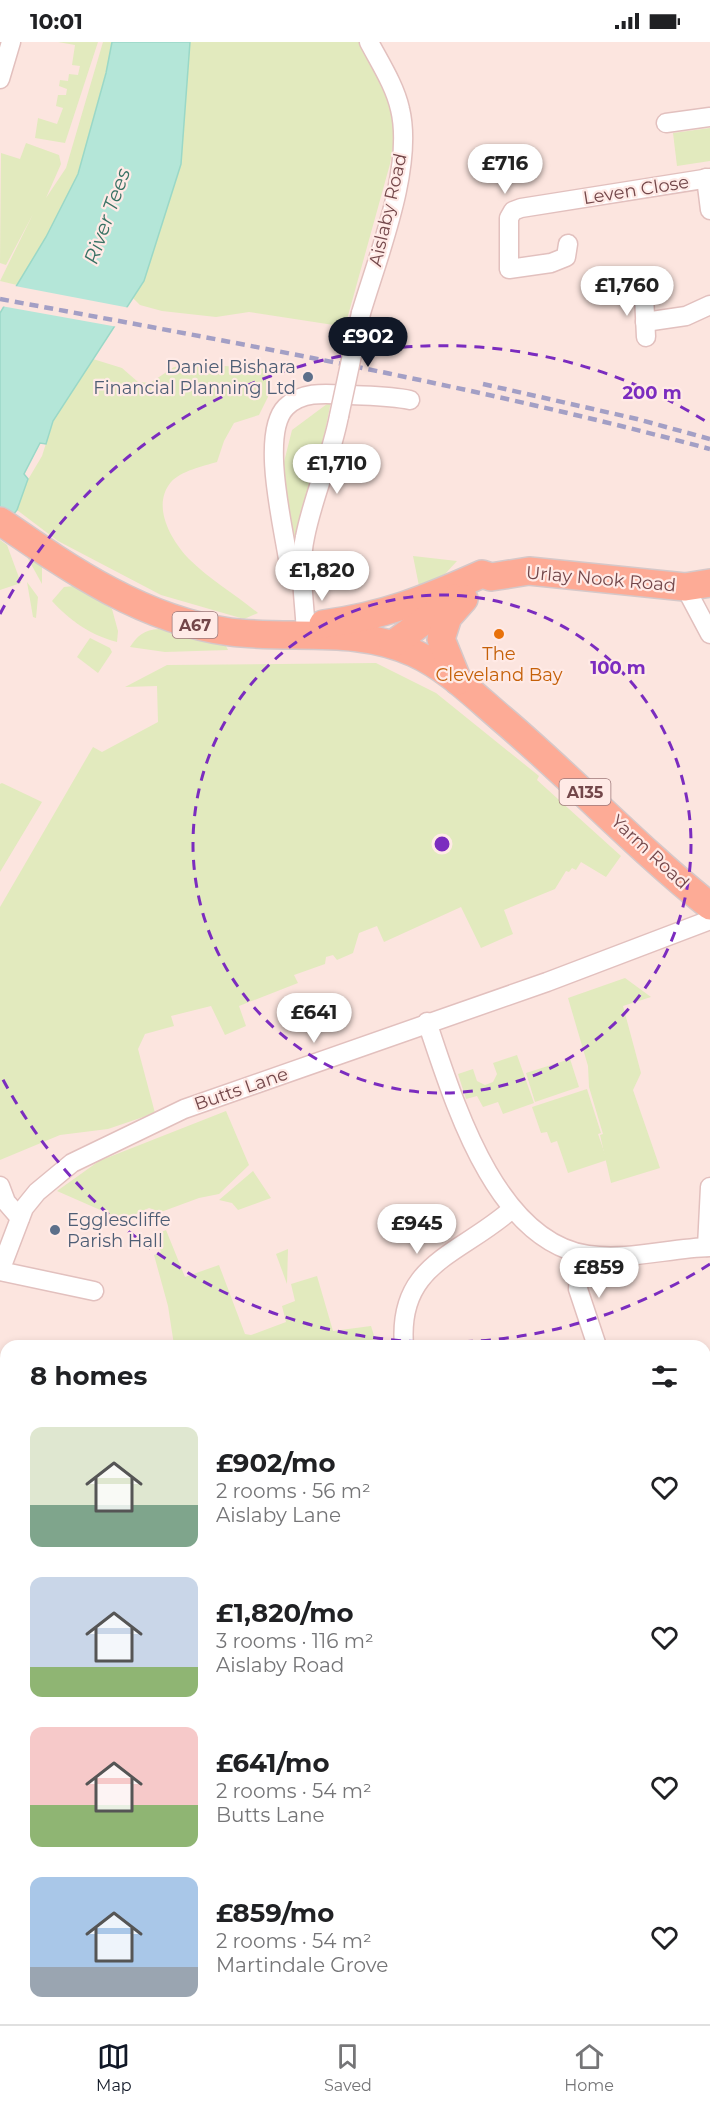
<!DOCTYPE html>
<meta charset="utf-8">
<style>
body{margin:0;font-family:Montserrat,sans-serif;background:#f6f6f6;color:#202124;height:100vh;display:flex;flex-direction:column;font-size:22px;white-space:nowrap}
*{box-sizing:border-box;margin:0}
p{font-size:20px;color:#757577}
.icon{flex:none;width:33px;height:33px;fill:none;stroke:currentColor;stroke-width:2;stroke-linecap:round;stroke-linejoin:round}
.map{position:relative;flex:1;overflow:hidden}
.details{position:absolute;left:0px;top:1298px;width:711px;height:686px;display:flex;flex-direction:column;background:#fff;border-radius:18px 18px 0 0;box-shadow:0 3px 9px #0003}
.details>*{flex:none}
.price{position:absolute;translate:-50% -51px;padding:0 14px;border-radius:21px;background:#fff;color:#222;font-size:20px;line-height:39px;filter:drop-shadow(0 2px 3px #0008)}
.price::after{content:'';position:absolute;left:50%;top:36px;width:18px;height:14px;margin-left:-9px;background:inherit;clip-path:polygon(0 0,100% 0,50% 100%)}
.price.selected{background:#111827;color:#fff}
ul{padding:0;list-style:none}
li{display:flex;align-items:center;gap:18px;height:150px;padding:0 30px}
li span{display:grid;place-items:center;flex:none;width:168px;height:120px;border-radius:12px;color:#555}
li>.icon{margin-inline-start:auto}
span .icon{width:72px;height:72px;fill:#fffc;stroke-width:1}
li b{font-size:26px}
h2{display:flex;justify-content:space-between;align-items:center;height:72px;padding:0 30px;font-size:26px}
.status{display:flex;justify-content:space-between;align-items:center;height:42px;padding:0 30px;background:#fff;direction:ltr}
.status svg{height:16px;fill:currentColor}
.dock{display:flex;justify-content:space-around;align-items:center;height:84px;border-top:2px solid #e0e0e0;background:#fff;font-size:16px;color:#757577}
.dock a{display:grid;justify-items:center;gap:3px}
.dock .selected{color:#111827}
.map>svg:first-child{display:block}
.green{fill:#e2eabe}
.water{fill:#b4e6d8;stroke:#9ad8c7;stroke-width:1.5}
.pier{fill:#fce5df}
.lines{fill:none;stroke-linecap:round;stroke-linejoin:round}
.street-casing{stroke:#e2c0be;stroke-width:21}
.primary-casing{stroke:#d5c8c9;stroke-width:30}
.street{stroke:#fff;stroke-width:18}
.primary{stroke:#fdab96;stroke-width:27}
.rail{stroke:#a39fc5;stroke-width:4.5;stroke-dasharray:9 6;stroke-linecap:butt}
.street-bridge-casing{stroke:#e2c0be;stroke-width:21;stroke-linecap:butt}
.street-bridge{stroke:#fff;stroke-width:18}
.ring{fill:none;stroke:#7b2cbf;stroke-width:3;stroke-dasharray:10 8}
.service-dot{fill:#5c6f8a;stroke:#ffeae6;stroke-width:2}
.food-dot{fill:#e8710a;stroke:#ffeae6;stroke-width:2}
.labels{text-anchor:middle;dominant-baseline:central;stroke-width:4.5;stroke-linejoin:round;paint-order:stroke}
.shield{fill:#ffeae6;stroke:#9d7879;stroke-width:1.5}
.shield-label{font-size:16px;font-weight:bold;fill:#73474a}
.street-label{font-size:18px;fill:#73474a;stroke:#ffeae6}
.service-label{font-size:18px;fill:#4e5e75;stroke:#ffeae6;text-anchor:end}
.food-label{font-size:18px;fill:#c56008;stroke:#ffeae6}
.water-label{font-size:20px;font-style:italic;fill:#387264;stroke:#ffeae6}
.centre{fill:#7b2cbf;stroke:#ffeae6;stroke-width:3}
.ring-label{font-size:18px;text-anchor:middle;font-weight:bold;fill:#7b2cbf;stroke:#ffeae6;stroke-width:4.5;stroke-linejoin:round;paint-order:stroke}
</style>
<div class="status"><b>10:01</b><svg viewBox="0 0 49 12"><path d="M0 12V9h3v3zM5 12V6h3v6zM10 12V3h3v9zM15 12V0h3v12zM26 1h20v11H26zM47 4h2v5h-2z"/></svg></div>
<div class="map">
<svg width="710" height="1982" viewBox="0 0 710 1982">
<rect width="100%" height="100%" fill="#fce5df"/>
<!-- green -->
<g class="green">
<polygon points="58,0 98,0 65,101 35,96 38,76 57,82 63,66 56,64 58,53 66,53 67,47 59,44 60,38 68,39 69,32 78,33 80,24 72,23 75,3"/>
<polygon points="103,0 112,0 111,11 78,132 46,195 17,243 0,239 33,172 6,223 0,221 1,111 20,117 26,101 59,113 61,122 46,156 66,126"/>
<polygon points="190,0 359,0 389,49 397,81 390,122 346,281 340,284 249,270 216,275 162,269 140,263 133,256 144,239 181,122"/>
<polygon points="710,86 710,119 677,124 673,91"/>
<path d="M93,317L122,326L138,340L150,341L174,325L194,322L270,327L268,355L259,373L234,381L224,399L217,420C203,424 181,429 171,440C151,464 171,498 189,517C209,537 236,553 258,571L244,577L161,553L58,499L17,468L23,446L42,414L53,379Z"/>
<polygon points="331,359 315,440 295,504 292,504 280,420 284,420 292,388"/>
<polygon points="0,498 7,503 21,541 0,548"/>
<polygon points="21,504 42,522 42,542"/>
<polygon points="413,514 457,519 445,532 419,544"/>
<polygon points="27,540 38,555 36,576 33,575"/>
<path d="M75,544L112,567L118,589L117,600C92,594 69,578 52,559L64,545Z"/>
<path d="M159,587L208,601L225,602L228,608L165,610L130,605C138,593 144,588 159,587Z"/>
<polygon points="90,596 110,606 112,610 98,631 77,615"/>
<polygon points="376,621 436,651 539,734 537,738 621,814 606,835 581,820 576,828 572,826 569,830 566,829 555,847 504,868 513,892 481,906 461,865 384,900 377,884 359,891 353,911 337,918 333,913 326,915 325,922 294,933 298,941 239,964 246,984 225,993 211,964 171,974 174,984 145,992 138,1007 155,1071 108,1087 60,1093 0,1118 0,865 93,705 102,710 158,680 157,644 125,645 167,623"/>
<polygon points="2,741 42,760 0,830 0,742"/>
<polygon points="625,936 651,955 623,964 641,1031 633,1048 660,1126 611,1141 600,1093 603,1092 589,1045 588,1024 568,956"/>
<polygon points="517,1013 534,1061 503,1072 498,1060 483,1065 477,1054 466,1057 458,1032 473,1027 477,1039 485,1043 493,1040 497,1032 493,1021"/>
<polygon points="570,1017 579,1045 535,1060 526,1031"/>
<polygon points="587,1047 601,1091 598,1092 607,1118 568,1131 557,1099 551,1101 547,1090 541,1091 532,1065"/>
<polygon points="226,1069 249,1123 219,1152 199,1156 161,1170 149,1166 123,1178 57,1149 99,1119"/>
<polygon points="253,1129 271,1156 238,1168 232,1161 219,1158"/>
<polygon points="166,1188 185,1235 219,1223 245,1292 251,1293 286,1280 282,1264 295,1259 291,1242 317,1234 333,1289 371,1284 377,1303 174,1303 168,1264 154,1213 161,1210 154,1193"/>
<polygon points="288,1207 287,1242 276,1212"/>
</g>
<!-- water -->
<polygon class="water" points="112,0 190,0 181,122 144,239 53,379 46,402 40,401 24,432 28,437 17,468 0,489 0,271 46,195 78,132 106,31"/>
<!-- pier -->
<polygon class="pier" points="13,244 15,244 130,266 118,285 1,264"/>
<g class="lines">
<defs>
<g id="street">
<polyline points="0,37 11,0"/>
<polyline points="666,81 710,75"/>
<polyline points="706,136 710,168"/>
<polyline points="568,202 566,215 551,221 509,227 509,176 513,169 521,166 710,136"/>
<polyline points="644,253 646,295"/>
<path d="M361,271C378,214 414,125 400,67C395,44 380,21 369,0"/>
<polyline points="645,280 686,274 710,263"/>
<path d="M303,528L288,517C283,483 260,391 286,365C303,348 329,352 351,353C371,354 391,354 410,358"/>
<polyline points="685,545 710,592"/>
<path d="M306,593C305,561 298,527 305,495C313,454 331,416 339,374"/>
<path d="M427,980C453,1056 494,1199 588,1213C628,1219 670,1206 710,1205"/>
<polyline points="0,1144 6,1160 20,1176"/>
<polyline points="707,1205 710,1145"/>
<polyline points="581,1212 578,1247 597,1304"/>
<polyline points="0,1229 24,1166 37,1150 72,1121 184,1067 547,940 710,878"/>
<polyline points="0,1229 94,1249"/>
<path d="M404,1304C397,1221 460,1213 512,1167"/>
<polyline points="705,1476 710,1476"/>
</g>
<g id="primary">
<path d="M0,479C71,528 143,578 230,590C291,598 356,584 414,611C447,626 474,653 501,676C572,736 637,806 710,864"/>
<path d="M323,582C384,574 426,557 482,532L491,535L529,529L685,545L710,541"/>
<polyline points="393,602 455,556"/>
<polyline points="458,639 441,597 448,575 464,557"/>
</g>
</defs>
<!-- street casing -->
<use href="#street" class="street-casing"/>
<!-- primary casing -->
<use href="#primary" class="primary-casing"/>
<!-- street -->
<use href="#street" class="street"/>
<!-- primary -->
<use href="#primary" class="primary"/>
<!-- rail -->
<g class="rail">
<path d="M0,257C238,301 476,344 710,407"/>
<polyline points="483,342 637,377 710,397"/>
</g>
<defs>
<polyline id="street-bridge" points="339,374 361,271"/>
</defs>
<!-- street-bridge casing -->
<use href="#street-bridge" class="street-bridge-casing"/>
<!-- street-bridge -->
<use href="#street-bridge" class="street-bridge"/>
</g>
<!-- distance rings -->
<g class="ring">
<circle cx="442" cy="802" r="249"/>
<path d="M710 1222A498 498 0 0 1 0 1032M0 572A498 498 0 0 1 710 382"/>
</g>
<!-- markers -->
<g class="service-dot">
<circle cx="308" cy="335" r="6"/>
<circle cx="55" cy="1188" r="6"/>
</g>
<circle class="food-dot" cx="499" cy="592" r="6"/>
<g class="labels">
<!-- shield labels -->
<g class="shield">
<rect x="172.5" y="570" width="45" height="26" rx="4.5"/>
<rect x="559.5" y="737" width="51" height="26" rx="4.5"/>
</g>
<g class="shield-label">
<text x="195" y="583">A67</text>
<text x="585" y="750">A135</text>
</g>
<!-- street labels -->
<g class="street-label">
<text transform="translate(636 148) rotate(-9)">Leven Close</text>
<text transform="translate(388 168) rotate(-77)">Aislaby Road</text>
<text transform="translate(601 537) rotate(5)">Urlay Nook Road</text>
<text transform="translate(650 810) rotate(43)">Yarm Road</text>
<text transform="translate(241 1047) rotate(-19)">Butts Lane</text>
</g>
<!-- service labels -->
<g class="service-label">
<text x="296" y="325">Daniel Bishara<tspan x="296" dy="21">Financial Planning Ltd</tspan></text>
<text x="67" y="1178" text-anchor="start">Egglescliffe<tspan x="67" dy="21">Parish Hall</tspan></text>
</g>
<!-- food labels -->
<g class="food-label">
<text x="499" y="612">The<tspan x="499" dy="21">Cleveland Bay</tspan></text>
</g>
<!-- water labels -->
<g class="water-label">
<text transform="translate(107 174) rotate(-70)">River Tees</text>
</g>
</g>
<circle cx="442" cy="802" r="9" class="centre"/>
<g class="ring-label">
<text x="652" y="357">200 m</text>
<text x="618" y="632">100 m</text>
</g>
</svg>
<b class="price" style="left:505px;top:153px">£716</b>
<b class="price" style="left:627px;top:275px">£1,760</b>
<b class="price selected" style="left:368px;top:326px">£902</b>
<b class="price" style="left:337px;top:453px">£1,710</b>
<b class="price" style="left:322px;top:560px">£1,820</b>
<b class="price" style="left:314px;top:1002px">£641</b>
<b class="price" style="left:417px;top:1213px">£945</b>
<b class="price" style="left:599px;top:1257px">£859</b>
<section class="details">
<h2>8 homes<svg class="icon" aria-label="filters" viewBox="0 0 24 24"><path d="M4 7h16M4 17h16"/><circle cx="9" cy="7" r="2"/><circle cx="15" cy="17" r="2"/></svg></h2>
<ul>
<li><span style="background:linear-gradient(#dfe7d0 65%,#7fa58c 0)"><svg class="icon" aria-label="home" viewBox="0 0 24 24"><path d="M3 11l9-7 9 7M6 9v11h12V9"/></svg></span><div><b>£902/mo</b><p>2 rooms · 56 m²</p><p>Aislaby Lane</p></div><svg class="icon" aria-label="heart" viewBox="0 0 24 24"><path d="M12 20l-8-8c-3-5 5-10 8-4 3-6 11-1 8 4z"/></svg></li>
<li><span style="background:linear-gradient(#c9d6e8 75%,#8fb573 0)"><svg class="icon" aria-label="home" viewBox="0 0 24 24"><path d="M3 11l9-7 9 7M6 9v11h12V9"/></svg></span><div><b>£1,820/mo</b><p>3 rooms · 116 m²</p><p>Aislaby Road</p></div><svg class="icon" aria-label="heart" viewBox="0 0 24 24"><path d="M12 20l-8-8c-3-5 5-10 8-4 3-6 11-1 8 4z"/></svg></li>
<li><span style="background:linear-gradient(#f6c9c9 65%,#8fb573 0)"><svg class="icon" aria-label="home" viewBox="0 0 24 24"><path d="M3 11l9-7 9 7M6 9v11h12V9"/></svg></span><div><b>£641/mo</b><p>2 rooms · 54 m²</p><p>Butts Lane</p></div><svg class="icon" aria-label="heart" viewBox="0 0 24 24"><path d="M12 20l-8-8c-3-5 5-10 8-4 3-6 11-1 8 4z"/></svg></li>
<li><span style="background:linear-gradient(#a9c7e8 75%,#9aa5b1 0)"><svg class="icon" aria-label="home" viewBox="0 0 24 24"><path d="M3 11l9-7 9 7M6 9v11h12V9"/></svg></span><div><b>£859/mo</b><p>2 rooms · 54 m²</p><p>Martindale Grove</p></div><svg class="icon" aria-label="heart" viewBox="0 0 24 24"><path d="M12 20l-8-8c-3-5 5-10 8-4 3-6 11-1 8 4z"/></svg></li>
</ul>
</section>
</div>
<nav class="dock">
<a class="selected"><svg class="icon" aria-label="map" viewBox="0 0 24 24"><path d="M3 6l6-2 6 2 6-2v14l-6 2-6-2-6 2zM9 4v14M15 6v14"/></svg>Map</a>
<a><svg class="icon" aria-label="saved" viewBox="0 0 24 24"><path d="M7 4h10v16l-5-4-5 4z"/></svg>Saved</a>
<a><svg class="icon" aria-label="home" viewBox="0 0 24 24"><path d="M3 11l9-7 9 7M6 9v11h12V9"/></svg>Home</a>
</nav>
